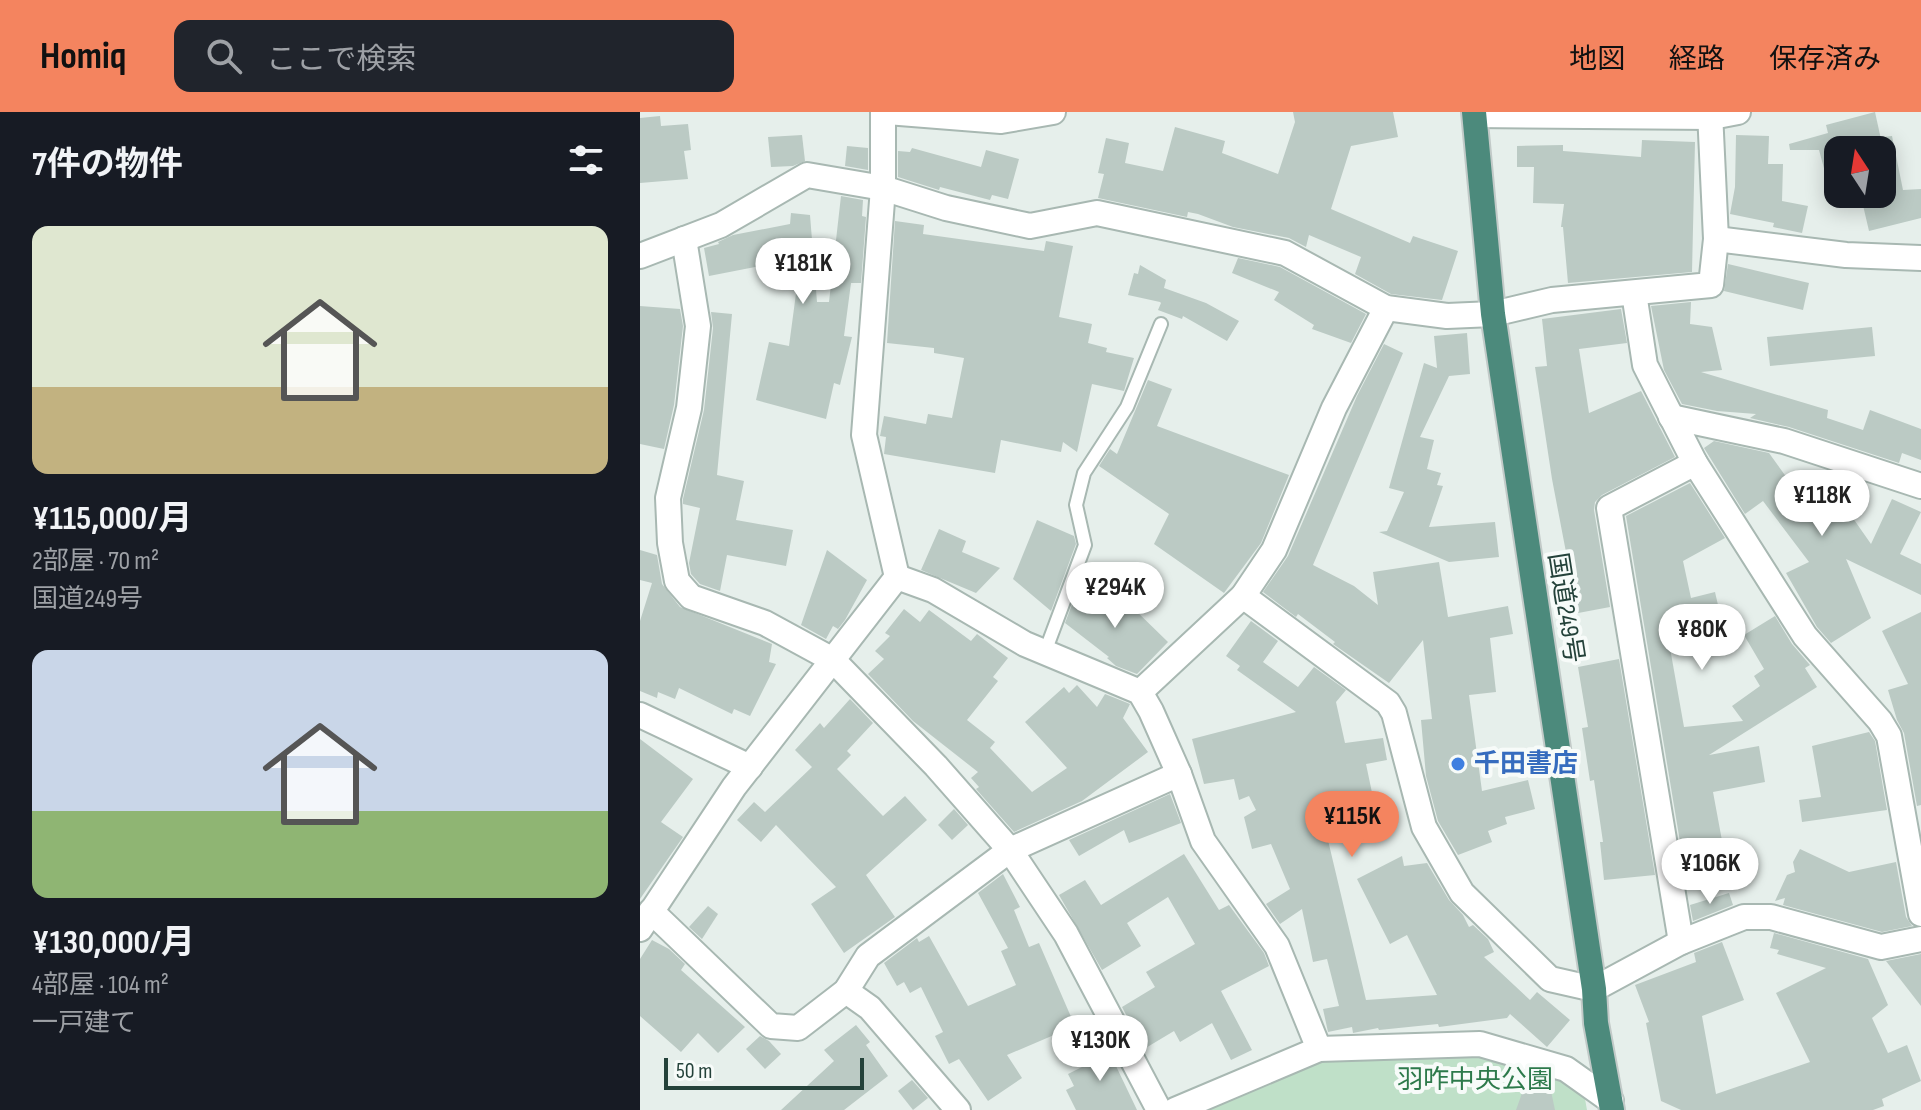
<!DOCTYPE html>
<html lang="ja">
<meta charset="utf-8">
<style>
body{margin:0;font-family:"Sofia Sans Condensed","Noto Sans JP",sans-serif;background:#20242c;color:#f1f3f6;height:100vh;display:flex;flex-direction:column;font-size:30px;white-space:nowrap}
*{box-sizing:border-box;margin:0}
p{font-size:26px;color:#9ea1a6}
.icon{flex:none;width:44px;height:44px;fill:none;stroke:currentColor;stroke-width:2;stroke-linecap:round;stroke-linejoin:round}
.map{position:relative;flex:1;overflow:hidden}
.details{display:flex;flex-direction:column;background:#171b24;width:640px}
.details>*{flex:none}
.needle{width:52px;rotate:348deg}
.buttons{position:absolute;left:1184px;top:24px;display:grid;gap:16px}
.buttons a{display:grid;place-items:center;width:72px;height:72px;border-radius:16px;background:#171b24;box-shadow:0 4px 20px #0003;font-size:40px}
.scale{position:absolute;left:24px;bottom:20px;width:200px;box-sizing:border-box;padding-left:8px;border:4px solid #24423a;border-top:0;font-size:22px;line-height:28px;white-space:nowrap;color:#24423a;-webkit-text-stroke:6px #f7fbf9;paint-order:stroke}
.price{position:absolute;translate:-50% -68px;padding:0 18px;border-radius:28px;background:#fff;color:#222;font-size:26px;line-height:52px;filter:drop-shadow(0 2px 4px #0008)}
.price::after{content:'';position:absolute;left:50%;top:48px;width:24px;height:18px;margin-left:-12px;background:inherit;clip-path:polygon(0 0,100% 0,50% 100%)}
.price.current{background:#f4845f;color:#111}
ul{padding:0;list-style:none}
li{display:grid;align-content:center;gap:16px;height:424px;padding:0 32px}
li span{display:grid;place-items:center;height:248px;border-radius:16px;color:#555}
li>.icon{margin-inline-start:auto}
span .icon{width:144px;height:144px;fill:#fffc;stroke-width:1}
li b{font-size:34px}
h2{display:flex;justify-content:space-between;align-items:center;height:96px;padding:0 32px;font-size:34px}
header{display:flex;align-items:center;gap:48px;box-sizing:border-box;height:112px;padding:0 40px;background:#f4845f;color:#111}
header strong{font-size:38px}
nav{display:flex;gap:44px;margin-inline-start:auto;font-size:28px}
.search{width:560px;height:72px;background:#20242c;display:flex;align-items:center;gap:20px;box-sizing:border-box;padding:0 28px;border-radius:16px;color:#9ea1a6;font-size:30px}
main{display:flex;flex:1;min-height:0}
.map>svg:first-child{display:block}
.green{fill:#bfe0c8}
.building{fill:#bbcac4}
.lines{fill:none;stroke-linecap:round;stroke-linejoin:round}
.service-casing{stroke:#a8b8b2;stroke-width:16}
.minor-casing{stroke:#a8b8b2;stroke-width:28}
.tertiary-casing{stroke:#a8b8b2;stroke-width:28}
.trunk-casing{stroke:#c2cac8;stroke-width:28}
.service{stroke:#fff;stroke-width:12}
.minor{stroke:#fff;stroke-width:24}
.tertiary{stroke:#fff;stroke-width:24}
.trunk{stroke:#4c8a7c;stroke-width:24}
.shop-dot{fill:#3f7fe0;stroke:#f7fbf9;stroke-width:3}
.labels{text-anchor:middle;dominant-baseline:central;stroke-width:8;stroke-linejoin:round;paint-order:stroke}
.street-label{font-size:26px;fill:#24423a;stroke:#f7fbf9}
.shop-label{font-size:26px;font-weight:bold;fill:#366cbe;stroke:#f7fbf9;text-anchor:start}
.park-label{font-size:26px;fill:#2d7a4b;stroke:#f7fbf9}
</style>
<header>
<strong>Homiq</strong>
<div class="search"><svg class="icon" aria-label="search" viewBox="0 0 24 24"><circle cx="10" cy="10" r="6"/><path d="M15 15l6 6"/></svg>ここで検索</div>
<nav><a>地図</a><a>経路</a><a>保存済み</a></nav>
</header>
<main>
<section class="details">
<h2>7件の物件<svg class="icon" aria-label="filters" viewBox="0 0 24 24"><path d="M4 7h16M4 17h16"/><circle cx="9" cy="7" r="2"/><circle cx="15" cy="17" r="2"/></svg></h2>
<ul>
<li><span style="background:linear-gradient(#dfe7d0 65%,#c2b280 0)"><svg class="icon" aria-label="home" viewBox="0 0 24 24"><path d="M3 11l9-7 9 7M6 9v11h12V9"/></svg></span><div><b>¥115,000/月</b><p>2部屋 · 70 m²</p><p>国道249号</p></div></li>
<li><span style="background:linear-gradient(#c9d6e8 65%,#8fb573 0)"><svg class="icon" aria-label="home" viewBox="0 0 24 24"><path d="M3 11l9-7 9 7M6 9v11h12V9"/></svg></span><div><b>¥130,000/月</b><p>4部屋 · 104 m²</p><p>一戸建て</p></div></li>
</ul>
</section>
<div class="map">
<svg width="1281" height="998" viewBox="0 0 1281 998">
<rect width="100%" height="100%" fill="#e6efeb"/>
<!-- green -->
<polygon class="green" points="837,937 909,958 945,987 947,998 569,998 663,949"/>
<!-- building -->
<g class="building">
<polygon points="653,0 753,0 758,25 711,34 691,97 770,131 773,124 818,139 802,188 751,182 715,162 721,145 669,123 666,135 649,126 593,115 558,102 548,100 547,105 458,86 464,62 458,61 466,26 489,31 485,51 523,59 535,15 585,29 582,41 638,62 655,10"/>
<polygon points="1235,0 1242,32 1242,25 1252,24 1263,78 1281,77 1281,106 1229,119 1222,89 1242,84 1242,38 1198,38 1198,81 1191,82 1179,38 1150,38 1149,32 1188,21 1186,13"/>
<polygon points="20,4 21,14 48,12 51,38 44,39 48,67 0,71 0,6"/>
<polygon points="162,23 165,49 153,54 131,55 128,25"/>
<polygon points="1096,23 1129,24 1128,52 1143,52 1142,89 1168,94 1162,121 1133,115 1134,111 1090,102 1095,75"/>
<polygon points="1002,28 1055,30 1052,160 928,171 923,115 921,115 924,92 893,91 894,55 877,55 877,34 923,33 923,39 1001,45"/>
<polygon points="207,34 228,36 228,58 205,54"/>
<polygon points="272,36 341,55 346,38 379,47 368,87 352,83 350,88 300,75 299,78 258,65 258,39 270,40"/>
<polygon points="201,84 223,88 222,104 226,105 221,171 211,171 204,224 212,225 200,273 194,271 186,307 116,288 129,230 149,234 159,159 148,158 150,148 69,164 64,136 79,132 78,130 93,123 150,112 151,101 170,103 177,190 189,190"/>
<polygon points="255,109 284,113 283,122 404,139 406,129 433,134 419,205 452,212 448,231 467,236 466,240 494,246 484,279 452,272 437,340 423,330 421,340 361,328 355,361 244,342 246,325 240,324 244,304 286,312 288,302 312,306 324,246 294,241 294,236 247,231"/>
<polygon points="598,146 640,155 726,202 711,231 672,217 674,213 634,188 639,180 592,161"/>
<polygon points="1088,152 1169,171 1163,198 1084,179"/>
<polygon points="500,153 526,168 524,176 566,191 599,209 587,229 543,204 542,207 518,198 521,191 520,190 488,183 494,161 498,162"/>
<polygon points="1051,190 1050,212 1072,215 1082,258 1061,260 1188,298 1187,306 1223,318 1230,298 1281,317 1281,348 1262,341 1259,351 1149,315 1110,306 1116,302 1077,299 1042,292 1024,258 1011,194"/>
<polygon points="0,194 40,197 43,214 34,293 24,337 0,332"/>
<polygon points="981,197 987,231 939,237 949,301 1001,279 1035,345 962,383 955,390 954,398 970,495 917,505 910,465 930,461 912,367 895,255 907,254 902,207"/>
<polygon points="71,200 92,202 77,363 104,369 96,408 153,418 146,454 87,443 80,479 60,472 51,462 49,451 60,396 43,392 43,387 64,298 73,216"/>
<polygon points="1232,215 1235,244 1130,254 1127,225"/>
<polygon points="827,221 830,262 809,264 780,325 794,328 787,357 801,361 797,373 803,374 789,415 855,410 859,445 809,450 739,420 747,419 764,380 749,376 784,251 797,256 794,224"/>
<polygon points="744,232 763,241 673,453 714,474 738,493 733,460 799,450 808,505 868,494 873,522 850,526 856,580 829,583 842,679 888,668 895,697 865,705 867,712 848,719 852,730 818,743 798,709 786,664 781,608 792,607 783,528 749,571 693,532 695,530 658,502 656,505 623,480 648,444 717,284"/>
<polygon points="508,268 532,277 517,314 649,363 621,431 584,481 514,432 529,402 459,354 470,337 477,342"/>
<polygon points="1074,329 1129,341 1162,387 1187,369 1231,432 1252,387 1281,400 1260,442 1281,452 1281,483 1206,447 1231,506 1191,531 1177,515 1146,461 1169,450 1123,389 1105,402 1064,336"/>
<polygon points="1050,371 1085,426 1043,449 1051,486 1075,480 1081,506 1035,518 1038,534 1030,536 1044,615 1103,609 1092,594 1120,574 1114,564 1124,557 1104,523 1135,504 1152,532 1170,553 1165,556 1177,575 1069,643 1119,634 1125,670 1073,680 1088,761 1078,756 1045,760 986,404"/>
<polygon points="397,408 434,424 436,432 411,499 373,467"/>
<polygon points="299,417 326,429 322,440 360,456 336,481 281,458"/>
<polygon points="0,438 17,443 22,472 40,495 132,532 129,550 136,552 110,604 94,597 92,602 39,576 35,587 18,580 17,586 0,579 0,509 12,471 0,468"/>
<polygon points="187,438 227,468 205,508 198,517 193,514 186,527 161,513"/>
<polygon points="439,474 491,494 528,530 497,562 476,554 467,546 469,545 425,511"/>
<polygon points="264,497 280,510 289,498 331,529 337,522 368,546 353,565 358,569 327,608 355,630 350,636 392,680 427,656 385,610 424,575 429,581 437,573 457,595 465,582 490,592 483,606 508,640 442,689 374,720 336,677 339,675 331,666 338,660 273,609 228,562 244,547 235,539 250,524 245,521"/>
<polygon points="1281,500 1281,693 1277,694 1264,621 1257,608 1248,578 1268,572 1242,519"/>
<polygon points="611,509 638,529 623,550 658,575 674,555 706,578 696,590 705,631 743,626 747,648 726,652 739,714 687,724 726,888 797,883 767,823 750,832 717,767 762,744 764,754 787,751 809,788 823,803 829,815 833,813 848,827 854,840 844,845 890,888 897,880 930,908 907,935 870,902 867,906 799,915 798,912 739,918 738,916 713,921 712,915 688,920 683,897 699,894 687,847 673,850 662,797 640,812 626,792 650,777 631,732 612,737 604,705 616,698 609,684 599,688 594,667 564,672 552,627 656,600 597,558 600,554 586,544"/>
<polygon points="979,547 1015,763 964,768 960,730 963,730 954,668 950,669 942,616 948,615 938,555"/>
<polygon points="210,587 233,611 207,639 211,643 197,657 243,704 265,684 287,708 226,763 255,805 204,841 171,792 196,775 136,713 121,730 97,708 114,690 125,700 172,655 155,638 180,611 184,616"/>
<polygon points="1229,620 1235,629 1247,698 1162,710 1159,688 1181,685 1172,634"/>
<polygon points="0,627 53,667 21,710 43,725 0,787"/>
<polygon points="530,682 541,711 489,731 484,718 439,744 429,728"/>
<polygon points="314,697 328,713 312,728 298,713"/>
<polygon points="1160,737 1209,760 1256,750 1266,805 1272,814 1242,820 1143,793 1145,786 1135,789 1147,763 1155,760 1153,750"/>
<polygon points="544,742 579,798 589,793 624,841 629,854 581,879 612,938 591,948 572,911 540,930 534,919 504,937 482,895 515,875 506,860 555,832 528,785 487,811 501,834 462,858 419,783 445,768 461,793"/>
<polygon points="363,762 380,795 374,798 389,835 399,831 435,914 367,943 382,966 348,989 319,947 309,952 295,924 303,920 281,875 270,881 264,870 257,874 244,851 277,826 279,830 289,824 328,894 376,873 361,839 368,836 338,781"/>
<polygon points="1089,781 1093,793 1053,809 1050,793"/>
<polygon points="68,794 78,802 62,827 49,815"/>
<polygon points="1134,821 1228,847 1248,893 1232,906 1248,941 1267,933 1281,969 1242,987 1244,994 1233,998 1041,998 1021,989 1006,911 1009,910 995,873 1056,850 1054,841 1082,830 1104,888 1062,904 1076,982 1170,950 1136,881 1186,856 1137,842 1139,838 1130,836"/>
<polygon points="12,828 29,837 45,852 41,858 105,915 78,941 58,921 41,940 0,904 0,847"/>
<polygon points="1281,842 1281,894 1246,849"/>
<polygon points="216,913 230,930 226,933 248,964 204,998 141,998 194,949 184,938"/>
<polygon points="120,924 129,929 141,942 125,957 106,937"/>
<polygon points="465,928 478,953 476,954 497,998 436,998 426,978 434,974 428,962 452,950 445,937"/>
<polygon points="272,968 288,986 273,998 258,979"/>
<polygon points="886,970 911,979 915,998 876,998"/>
</g>
<g class="lines">
<defs>
<polyline id="service" points="405,540 445,433 436,393 444,361 487,295 521,212"/>
<g id="minor">
<polyline points="243,0 243,76 224,323 257,465"/>
<polyline points="835,3 1072,5 1098,0"/>
<polyline points="44,127 58,214 49,296 28,386 30,431 37,469 51,485 125,511 193,548 296,654 370,738 426,822 519,998"/>
<polyline points="1076,127 1206,143 1281,146"/>
<polyline points="0,144 81,113 167,63 243,76 306,96 390,114 457,101 645,141 746,196 807,204 853,202 912,188 1071,173 1076,127 1070,0"/>
<polyline points="994,181 1005,253 1055,351 1165,524 1240,609 1249,624 1281,802"/>
<polyline points="1031,305 1144,329 1281,374"/>
<polyline points="257,465 293,478 385,532 500,580 511,599 539,662 563,729 637,834 679,937"/>
<polyline points="603,484 748,591 754,601 784,715 822,781 910,867 954,877 1041,830 1104,805 1131,805 1241,835 1281,827"/>
<polyline points="500,580 603,484 634,438 694,296 746,196"/>
<polyline points="0,603 110,655"/>
<polyline points="11,799 131,914 158,916 206,879 228,844 370,738 539,662"/>
<polyline points="0,817 94,675 257,465"/>
<polyline points="1041,830 969,396 1055,351"/>
<polyline points="206,879 230,896 318,998"/>
<polyline points="535,998 679,937 840,932 926,957 971,989"/>
</g>
<polyline id="tertiary" points="247,0 361,9 413,0"/>
<polyline id="trunk" points="834,0 853,202 954,877 956,911 972,998"/>
</defs>
<!-- service casing -->
<use href="#service" class="service-casing"/>
<!-- minor casing -->
<use href="#minor" class="minor-casing"/>
<!-- tertiary casing -->
<use href="#tertiary" class="tertiary-casing"/>
<!-- trunk casing -->
<use href="#trunk" class="trunk-casing"/>
<!-- service -->
<use href="#service" class="service"/>
<!-- minor -->
<use href="#minor" class="minor"/>
<!-- tertiary -->
<use href="#tertiary" class="tertiary"/>
<!-- trunk -->
<use href="#trunk" class="trunk"/>
</g>
<!-- markers -->
<circle class="shop-dot" cx="818" cy="652" r="8"/>
<g class="labels">
<!-- street labels -->
<g class="street-label">
<text transform="translate(925 496) rotate(81)">国道249号</text>
</g>
<!-- shop labels -->
<g class="shop-label">
<text x="834" y="652">千田書店</text>
</g>
<!-- park labels -->
<g class="park-label">
<text x="835" y="968">羽咋中央公園</text>
</g>
</g>
</svg>
<div class="buttons">
<a><svg class="needle" viewBox="-14 -14 28 28"><path d="M0-13l5 13h-10z" fill="#e53935"/><path d="M0 13l5-13h-10z" fill="#9ea1a6"/></svg></a>
</div>
<div class="scale">50 m</div>
<b class="price" style="left:163px;top:194px">¥181K</b>
<b class="price" style="left:1182px;top:426px">¥118K</b>
<b class="price" style="left:475px;top:518px">¥294K</b>
<b class="price" style="left:1062px;top:560px">¥80K</b>
<b class="price current" style="left:712px;top:747px">¥115K</b>
<b class="price" style="left:1070px;top:794px">¥106K</b>
<b class="price" style="left:460px;top:971px">¥130K</b>
</div>
</main>
